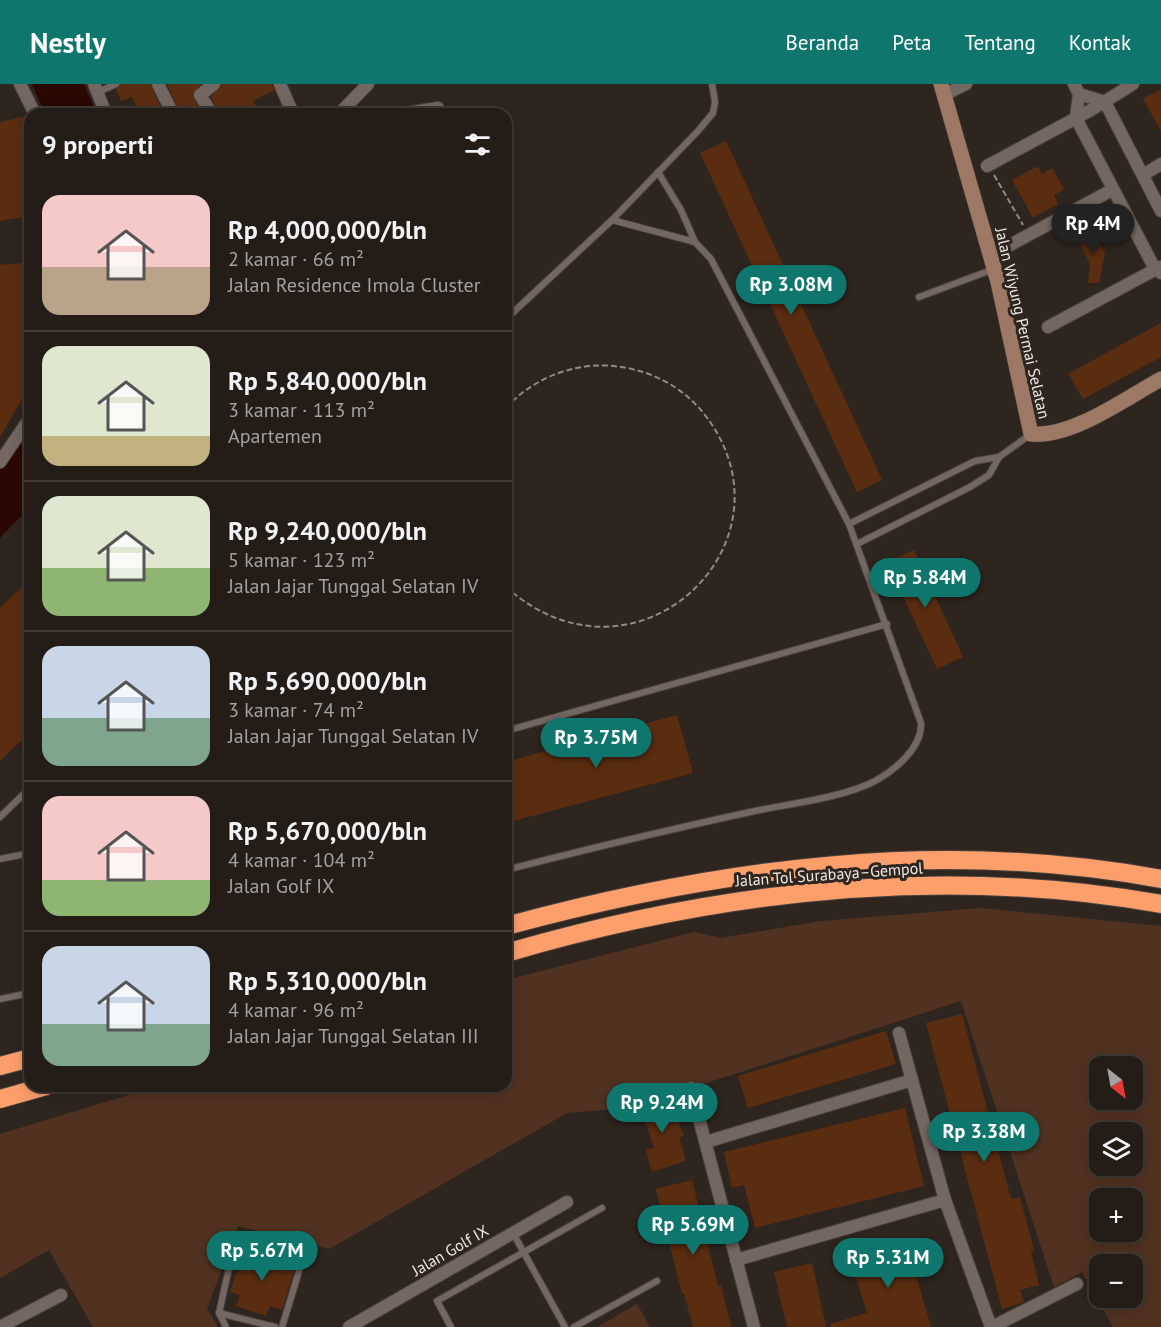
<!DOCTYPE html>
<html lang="id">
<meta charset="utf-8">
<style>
body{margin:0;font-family:"PT Sans",sans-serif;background:#2b2520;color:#f1f3f6;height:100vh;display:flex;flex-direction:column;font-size:22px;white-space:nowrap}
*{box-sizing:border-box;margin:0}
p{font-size:20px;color:#a3a1a1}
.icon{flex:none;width:33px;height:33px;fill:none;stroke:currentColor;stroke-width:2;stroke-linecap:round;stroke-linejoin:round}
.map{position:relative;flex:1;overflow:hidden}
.details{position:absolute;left:24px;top:24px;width:488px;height:984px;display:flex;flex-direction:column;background:#231c17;border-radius:18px;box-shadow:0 3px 15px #0003,0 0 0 2px #403a36}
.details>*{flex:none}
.needle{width:39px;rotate:149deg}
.tools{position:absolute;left:1089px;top:972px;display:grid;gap:12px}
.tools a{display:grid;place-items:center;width:54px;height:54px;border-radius:12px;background:#231c17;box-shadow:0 3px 15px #0003,0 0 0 2px #403a36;font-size:30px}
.price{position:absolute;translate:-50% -51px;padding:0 14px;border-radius:21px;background:#0f766e;color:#fff;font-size:20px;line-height:39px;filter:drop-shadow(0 2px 3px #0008)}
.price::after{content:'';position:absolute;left:50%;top:36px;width:18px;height:14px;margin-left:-9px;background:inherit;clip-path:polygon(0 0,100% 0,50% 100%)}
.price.on{background:#222;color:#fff}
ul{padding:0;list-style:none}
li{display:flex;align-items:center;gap:18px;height:150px;padding:0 18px}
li+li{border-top:2px solid #403a36}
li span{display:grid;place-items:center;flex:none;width:168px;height:120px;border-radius:18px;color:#555}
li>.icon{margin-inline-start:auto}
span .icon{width:72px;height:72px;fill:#fffc;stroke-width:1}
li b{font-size:26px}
h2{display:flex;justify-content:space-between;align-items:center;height:72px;padding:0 18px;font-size:26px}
header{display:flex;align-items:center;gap:36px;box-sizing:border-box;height:84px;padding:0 30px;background:#0f766e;color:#fff}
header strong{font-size:28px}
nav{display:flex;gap:33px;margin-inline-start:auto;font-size:21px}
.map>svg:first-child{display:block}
.green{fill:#513221;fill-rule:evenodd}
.water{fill:#2a0800}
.building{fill:#5b2d10}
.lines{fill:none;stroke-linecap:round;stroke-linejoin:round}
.lane-casing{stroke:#4b423e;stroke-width:8}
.street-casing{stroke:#4b423e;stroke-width:14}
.secondary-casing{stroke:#4b423e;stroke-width:16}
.highway-casing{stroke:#4b423e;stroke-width:20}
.path{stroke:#938a85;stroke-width:2;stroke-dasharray:6 3;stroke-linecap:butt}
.lane{stroke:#746761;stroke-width:6}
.street{stroke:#746761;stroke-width:12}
.secondary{stroke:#9d7864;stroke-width:15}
.highway{stroke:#fc9f6b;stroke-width:18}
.labels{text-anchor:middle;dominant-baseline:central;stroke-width:6;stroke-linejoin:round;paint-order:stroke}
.street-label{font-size:16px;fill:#efe7e4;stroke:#2f251f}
</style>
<header>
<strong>Nestly</strong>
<nav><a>Beranda</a><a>Peta</a><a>Tentang</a><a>Kontak</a></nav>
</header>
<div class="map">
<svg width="1161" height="1243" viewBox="0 0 1161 1243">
<rect width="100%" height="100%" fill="#2f251f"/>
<!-- green -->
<g class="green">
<path d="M981,824L1161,842V1243H1113L1082,1188L1054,1203L961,917L629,1024L567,1029L329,1165L238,1142L207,1225L218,1243H93L49,1166L0,1194V1050L158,1002H506V896L694,848L721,854L821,837ZM1100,982H1132V1016H1100ZM1100,1048H1132V1082H1100ZM1100,1114H1132V1148H1100ZM1100,1180H1132V1214H1100Z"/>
<polygon points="637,1220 650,1243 597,1243"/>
</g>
<!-- water -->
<g class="water">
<polygon points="32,0 84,0 97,30 45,30"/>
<polygon points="30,347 30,423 0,454 0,385"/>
</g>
<!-- building -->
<g class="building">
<polygon points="121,0 150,0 164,30 139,30 132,13 121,17 116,6"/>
<polygon points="167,0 201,0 192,11 202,30 181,30"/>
<polygon points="222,0 272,0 274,6 253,17 260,30 220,30 211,13"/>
<polygon points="1161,5 1161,47 1143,15"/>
<polygon points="27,32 30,39 30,132 0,137 0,38"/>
<polygon points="726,57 882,396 857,408 700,69"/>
<polygon points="1038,82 1042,90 1052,84 1064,105 1054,111 1058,120 1033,134 1012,96"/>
<polygon points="1088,141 1105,169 1099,199 1088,199 1090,180 1079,158"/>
<polygon points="30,178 30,309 25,310 0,353 0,181"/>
<polygon points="1161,239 1161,273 1083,315 1068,290"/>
<polygon points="914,466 963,573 937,585 887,478"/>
<polygon points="30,495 30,648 0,677 0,524"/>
<polygon points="677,631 693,689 506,739 506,678"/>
<polygon points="962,930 1011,1115 1020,1113 1034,1166 1031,1167 1039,1201 1020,1206 1024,1218 1002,1225 926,939"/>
<polygon points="886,947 896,980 748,1024 738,992"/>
<polygon points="668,1013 684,1052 679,1053 686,1077 652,1088 646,1066 654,1064 644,1034 639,1036 635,1023"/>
<polygon points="905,1024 924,1102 755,1144 744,1101 732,1104 724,1068"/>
<polygon points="692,1096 718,1202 721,1201 731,1243 693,1243 684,1209 682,1210 656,1105"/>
<polygon points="905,1154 931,1243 831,1243 830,1240 867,1229 849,1171"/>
<polygon points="244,1166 253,1169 254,1166 284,1177 283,1180 295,1184 282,1226 270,1222 266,1232 236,1222 240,1211 230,1208"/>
<polygon points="812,1179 826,1243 787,1243 774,1188"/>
</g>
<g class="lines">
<defs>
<g id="lane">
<polyline points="98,8 116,0"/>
<polyline points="658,88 681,126 695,158"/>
<polyline points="919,213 994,185"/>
<polyline points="506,235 612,136 698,47 713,29 715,18 712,0"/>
<polyline points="849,440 975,377 999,373"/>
<polyline points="857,460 970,403 989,391 999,373 1031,350"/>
<polyline points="506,647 887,540"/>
<polyline points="0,733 30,704"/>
<polyline points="0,775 30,769"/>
<path d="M506,786C587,765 668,746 750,728C787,720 843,714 875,697C895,686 922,664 921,639L849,440L711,175L695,158L612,136"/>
<polyline points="0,915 30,909"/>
<polyline points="513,1149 565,1243"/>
<polyline points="219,1229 275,1243"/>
<polyline points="226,1243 219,1229 235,1157 241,1152 301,1168 304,1171 282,1243"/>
<polyline points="451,1243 437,1217 602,1124"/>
<polyline points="574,1243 657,1197"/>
</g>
<g id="street">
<polyline points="20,0 35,30"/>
<polyline points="94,0 106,30"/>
<polyline points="158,0 173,30"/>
<polyline points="280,0 293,30"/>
<polyline points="1074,0 1079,10 1076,34 1155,185 1161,189"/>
<polyline points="1079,10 1105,18 1161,127"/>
<polyline points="944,11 966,0"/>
<polyline points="212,30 200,11 214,0"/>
<polyline points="339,30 368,0"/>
<polyline points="401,30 438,24"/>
<polyline points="987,82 1091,26 1133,0"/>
<polyline points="1143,91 1161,80"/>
<polyline points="1010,161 1112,106"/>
<polyline points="1048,243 1160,183"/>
<polyline points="0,378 30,334"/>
<polyline points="899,949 945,1116 991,1243"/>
<polyline points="691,1004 754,1243"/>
<polyline points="706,1058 912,996"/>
<polyline points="736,1176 945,1116"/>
<polyline points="0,1243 61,1211"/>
<polyline points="349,1243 567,1118"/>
<polyline points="992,1243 1077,1200"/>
</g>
<path id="secondary" d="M941,0L998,198L1031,350C1072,354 1126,314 1161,295"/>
<g id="highway">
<path d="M506,842C720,784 941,754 1161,795"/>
<path d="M506,869C718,807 942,781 1161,820"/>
<polyline points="0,982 30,974"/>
<polyline points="0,1015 46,1002"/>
</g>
</defs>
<!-- lane casing -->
<use href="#lane" class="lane-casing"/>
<!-- street casing -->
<use href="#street" class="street-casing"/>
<!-- secondary casing -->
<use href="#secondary" class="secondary-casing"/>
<!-- highway casing -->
<use href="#highway" class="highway-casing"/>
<!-- path -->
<g class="path">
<polyline points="994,91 1023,141"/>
<path d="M506,324C534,293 578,276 621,283C656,288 687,306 708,335C800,462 634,617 506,503"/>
</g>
<!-- lane -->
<use href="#lane" class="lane"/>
<!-- street -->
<use href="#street" class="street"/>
<!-- secondary -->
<use href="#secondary" class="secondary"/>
<!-- highway -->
<use href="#highway" class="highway"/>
</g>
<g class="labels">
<!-- street labels -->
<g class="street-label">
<text transform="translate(1023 239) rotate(77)">Jalan Wiyung Permai Selatan</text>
<text transform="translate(829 790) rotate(-4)">Jalan Tol Surabaya–Gempol</text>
<text transform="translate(450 1166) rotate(-30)">Jalan Golf IX</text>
</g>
</g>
</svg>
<div class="tools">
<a><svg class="needle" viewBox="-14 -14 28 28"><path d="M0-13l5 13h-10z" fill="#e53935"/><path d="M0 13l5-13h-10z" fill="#a3a1a1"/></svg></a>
<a><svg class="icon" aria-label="layers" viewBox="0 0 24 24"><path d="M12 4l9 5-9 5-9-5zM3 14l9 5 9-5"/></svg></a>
<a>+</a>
<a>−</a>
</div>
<b class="price on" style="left:1093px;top:171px">Rp 4M</b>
<b class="price" style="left:791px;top:232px">Rp 3.08M</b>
<b class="price" style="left:925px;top:525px">Rp 5.84M</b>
<b class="price" style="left:596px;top:685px">Rp 3.75M</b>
<b class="price" style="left:662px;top:1050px">Rp 9.24M</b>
<b class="price" style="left:984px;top:1079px">Rp 3.38M</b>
<b class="price" style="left:693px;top:1172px">Rp 5.69M</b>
<b class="price" style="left:262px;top:1198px">Rp 5.67M</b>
<b class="price" style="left:888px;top:1205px">Rp 5.31M</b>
<section class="details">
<h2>9 properti<svg class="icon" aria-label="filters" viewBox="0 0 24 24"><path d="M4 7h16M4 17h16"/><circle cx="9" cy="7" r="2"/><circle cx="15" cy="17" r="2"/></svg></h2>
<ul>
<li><span style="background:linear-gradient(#f6c9c9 60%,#b9a48a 0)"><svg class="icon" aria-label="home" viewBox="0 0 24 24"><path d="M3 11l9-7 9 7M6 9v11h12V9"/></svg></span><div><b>Rp 4,000,000/bln</b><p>2 kamar · 66 m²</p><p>Jalan Residence Imola Cluster</p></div></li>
<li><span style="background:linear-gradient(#dfe7d0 75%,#c2b280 0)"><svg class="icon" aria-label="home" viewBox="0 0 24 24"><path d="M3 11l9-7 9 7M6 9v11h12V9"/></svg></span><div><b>Rp 5,840,000/bln</b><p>3 kamar · 113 m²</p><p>Apartemen</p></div></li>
<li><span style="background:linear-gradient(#dfe7d0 60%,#8fb573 0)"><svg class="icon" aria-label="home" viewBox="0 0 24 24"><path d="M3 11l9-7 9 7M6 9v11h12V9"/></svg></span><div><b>Rp 9,240,000/bln</b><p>5 kamar · 123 m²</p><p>Jalan Jajar Tunggal Selatan IV</p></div></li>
<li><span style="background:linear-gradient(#c9d6e8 60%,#7fa58c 0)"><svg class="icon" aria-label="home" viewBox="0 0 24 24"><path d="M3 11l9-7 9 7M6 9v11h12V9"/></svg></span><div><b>Rp 5,690,000/bln</b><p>3 kamar · 74 m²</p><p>Jalan Jajar Tunggal Selatan IV</p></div></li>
<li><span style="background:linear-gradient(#f6c9c9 70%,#8fb573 0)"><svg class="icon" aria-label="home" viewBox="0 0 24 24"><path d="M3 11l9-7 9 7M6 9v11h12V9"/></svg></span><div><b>Rp 5,670,000/bln</b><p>4 kamar · 104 m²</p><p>Jalan Golf IX</p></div></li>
<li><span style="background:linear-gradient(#c9d6e8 65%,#7fa58c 0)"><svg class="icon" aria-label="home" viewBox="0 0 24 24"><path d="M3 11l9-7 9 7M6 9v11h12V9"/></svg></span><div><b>Rp 5,310,000/bln</b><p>4 kamar · 96 m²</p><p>Jalan Jajar Tunggal Selatan III</p></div></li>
</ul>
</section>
</div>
